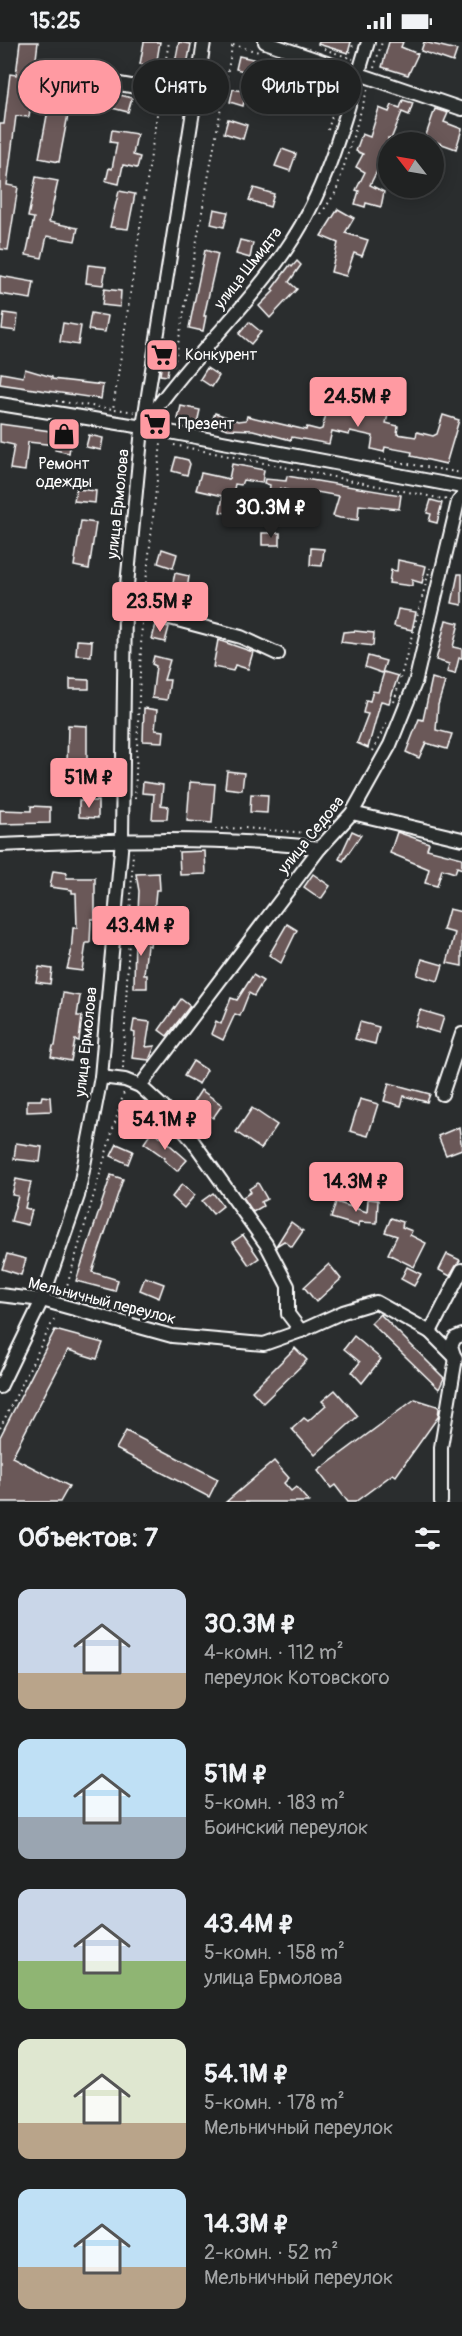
<!DOCTYPE html>
<html lang="ru">
<meta charset="utf-8">
<style>
body{margin:0;font-family:Pangolin,sans-serif;background:#2d2f2f;color:#f1f3f6;height:100vh;display:flex;flex-direction:column;font-size:22px;white-space:nowrap}
*{box-sizing:border-box;margin:0}
p{font-size:20px;color:#a2a4a5}
.icon{flex:none;width:33px;height:33px;fill:none;stroke:currentColor;stroke-width:2;stroke-linecap:round;stroke-linejoin:round}
.map{position:relative;height:1460px;overflow:hidden}
.side{display:flex;flex-direction:column;background:#202222;flex:1}
.side>*{flex:none}
.hud{position:absolute;left:18px;top:18px;width:426px;height:54px;display:flex;gap:12px}
.needle{width:39px;rotate:301deg}
.tools{position:absolute;left:378px;top:90px;display:grid;gap:12px}
.tools a{display:grid;place-items:center;width:66px;height:66px;border-radius:50%;background:#202222;box-shadow:0 3px 15px #0003,0 0 0 2px #3d3f40;font-size:30px}
.price{position:absolute;translate:-50% -51px;padding:0 14px;border-radius:6px;background:#ff9aa2;color:#111;font-size:20px;line-height:39px;filter:drop-shadow(0 2px 3px #0008)}
.price::after{content:'';position:absolute;left:50%;top:36px;width:18px;height:14px;margin-left:-9px;background:inherit;clip-path:polygon(0 0,100% 0,50% 100%)}
.price.selected{background:#222;color:#fff}
ul{padding:0;list-style:none}
li{display:flex;align-items:center;gap:18px;height:150px;padding:0 18px}
li span{display:grid;place-items:center;flex:none;width:168px;height:120px;border-radius:12px;color:#555}
li>.icon{margin-inline-start:auto}
span .icon{width:72px;height:72px;fill:#fffc;stroke-width:1}
li b{font-size:26px}
h2{display:flex;justify-content:space-between;align-items:center;height:72px;padding:0 18px;font-size:26px}
.tag{padding:0 21px;border-radius:27px;background:#202222;box-shadow:0 3px 15px #0003,0 0 0 2px #3d3f40;font-size:21px;line-height:54px}
.tag.selected{background:#ff9aa2;color:#111}
.status{display:flex;justify-content:space-between;align-items:center;height:42px;padding:0 30px;background:#202222;direction:ltr}
.status svg{height:16px;fill:currentColor}
.map>svg:first-child{display:block}
.building{fill:#6b5959;stroke:#fff;stroke-width:1.5}
.lines{fill:none;stroke-linecap:round;stroke-linejoin:round}
.minor-casing{stroke:#fff;stroke-width:16}
.path{stroke:#fff;stroke-width:2;stroke-dasharray:1.5 4.5;stroke-linecap:butt}
.minor{stroke:#2a2d2e;stroke-width:12}
.labels{text-anchor:middle;dominant-baseline:central;stroke-width:5;stroke-linejoin:round;paint-order:stroke}
.street-label{font-size:16px;fill:#fff;stroke:#2a2d2e}
.poi-label{font-size:16px;fill:#fff;stroke:#2a2d2e;text-anchor:start}
</style>
<div class="status"><b>15:25</b><svg viewBox="0 0 49 12"><path d="M0 12V9h3v3zM5 12V6h3v6zM10 12V3h3v9zM15 12V0h3v12zM26 1h20v11H26zM47 4h2v5h-2z"/></svg></div>
<div class="map">
<svg width="462" height="1460" viewBox="0 0 462 1460">
<rect width="100%" height="100%" fill="#2a2d2e"/>
<filter id="ink" filterUnits="userSpaceOnUse"><feTurbulence type="fractalNoise" baseFrequency=".0167" numOctaves="2"/><feDisplacementMap in="SourceGraphic" scale="12" xChannelSelector="R" yChannelSelector="G"/><feConvolveMatrix kernelMatrix="1 2 1 2 8 2 1 2 1" color-interpolation-filters="sRGB"/></filter>
<g filter="url(#ink)">
<!-- building -->
<g class="building">
<polygon points="20,0 38,0 29,75 16,74 7,143 18,145 8,208 0,207 0,82 4,82 10,32 16,33"/>
<polygon points="144,0 160,0 156,24 140,22"/>
<polygon points="179,0 191,2 186,28 174,26"/>
<polygon points="319,0 351,0 348,11 318,2"/>
<polygon points="389,0 403,0 401,5 418,12 408,33 382,25"/>
<polygon points="424,0 457,8 453,20 421,9"/>
<polygon points="239,14 275,22 271,36 236,27"/>
<polygon points="55,31 71,34 74,41 59,120 39,116"/>
<polygon points="306,31 335,42 330,55 301,46"/>
<polygon points="283,34 295,37 291,55 279,52"/>
<polygon points="233,47 246,50 243,64 230,60"/>
<polygon points="112,51 132,56 128,70 108,65"/>
<polygon points="403,58 413,61 409,73 402,70 391,97 388,96 388,121 382,119 370,143 384,150 381,165 366,161 365,165 355,162 359,149 356,148 365,130 356,125 363,112 356,109 362,92 370,95 379,66 389,70 392,63 400,66"/>
<polygon points="435,67 448,71 444,80 462,87 456,107 425,96"/>
<polygon points="228,77 247,83 243,97 224,91"/>
<polygon points="112,88 137,92 133,113 140,115 137,126 123,123 119,142 106,139 109,126 112,127 117,101 110,100"/>
<polygon points="282,107 296,112 290,129 275,124"/>
<polygon points="36,135 58,139 49,180 78,186 75,199 47,194 42,216 26,213 34,176 28,175"/>
<polygon points="254,146 274,152 270,165 249,158"/>
<polygon points="119,149 135,152 128,187 110,185"/>
<polygon points="214,167 228,170 224,185 211,182"/>
<polygon points="338,167 354,176 345,191 368,198 362,214 354,211 346,234 331,230 338,201 321,194"/>
<polygon points="240,198 253,201 250,216 236,212"/>
<polygon points="205,208 218,212 204,274 206,274 203,289 189,286"/>
<polygon points="297,219 301,223 289,240 297,247 270,276 259,264 274,249 272,247 290,223 292,225"/>
<polygon points="88,223 106,225 103,243 86,241"/>
<polygon points="0,234 34,240 31,257 0,252"/>
<polygon points="104,247 121,249 120,265 102,263"/>
<polygon points="4,271 18,273 16,289 2,287"/>
<polygon points="91,271 108,274 105,290 88,288"/>
<polygon points="249,280 261,290 251,302 239,292"/>
<polygon points="63,281 81,284 78,303 60,300"/>
<polygon points="164,306 171,307 167,334 160,333"/>
<polygon points="207,326 219,334 212,345 200,337"/>
<polygon points="25,327 52,335 52,337 103,343 101,357 0,342 1,331 23,335"/>
<polygon points="330,340 344,344 340,355 350,357 348,372 363,374 371,352 385,356 383,363 390,365 386,381 398,384 397,392 416,395 417,390 433,394 437,392 443,373 459,378 446,422 411,414 412,410 385,405 384,410 371,407 373,394 350,389 349,393 332,389 329,402 292,395 291,398 253,388 228,387 211,382 215,371 238,379 246,378 247,374 306,388 307,385 319,388 322,387 332,351 327,349"/>
<polygon points="181,364 200,368 197,381 178,377"/>
<polygon points="0,382 72,392 69,411 55,408 55,403 28,400 25,429 10,427 14,403 0,400"/>
<polygon points="89,393 103,396 101,408 86,405"/>
<polygon points="176,415 188,418 190,422 187,433 172,429"/>
<polygon points="232,422 264,428 262,441 243,438 241,443 235,442 231,461 239,463 237,473 220,470 223,454 196,448 201,431 229,437"/>
<polygon points="287,434 401,453 399,467 359,463 358,478 340,476 333,474 339,454 317,450 313,475 297,472 300,452 280,446 278,461 268,460 270,443 264,441 265,437 286,439"/>
<polygon points="76,447 96,449 95,461 74,459"/>
<polygon points="431,458 442,461 437,481 429,479 431,472 427,471"/>
<polygon points="81,479 96,481 89,527 74,524"/>
<rect x="262" y="491" width="18" height="12"/>
<polygon points="311,506 324,507 322,524 310,523"/>
<polygon points="162,507 177,512 173,526 158,521"/>
<polygon points="398,518 426,524 422,541 412,538 412,544 389,541 391,528 397,529"/>
<polygon points="175,531 189,534 187,548 172,545"/>
<polygon points="458,532 462,532 462,563 452,561"/>
<polygon points="398,567 416,570 412,588 394,584"/>
<polygon points="446,578 459,581 453,605 462,607 462,616 459,616 455,632 447,630 449,622 436,618"/>
<polygon points="156,582 169,585 165,600 152,597"/>
<polygon points="355,589 374,591 373,604 341,600 343,590"/>
<polygon points="77,598 92,599 91,614 76,613"/>
<polygon points="218,598 253,610 248,627 235,623 233,629 213,625"/>
<polygon points="154,614 170,618 164,638 170,638 167,658 152,656 156,624 152,622"/>
<polygon points="368,614 386,619 382,631 365,625"/>
<polygon points="384,630 398,634 389,661 381,659 368,706 357,701 368,672 363,671 366,658 370,659 373,649 378,650"/>
<polygon points="432,636 445,640 438,663 436,688 452,692 447,707 426,701 419,716 406,710 419,677 423,678"/>
<polygon points="70,637 89,638 89,647 70,647"/>
<polygon points="144,666 157,668 155,688 164,689 163,700 143,699"/>
<polygon points="68,683 87,684 87,723 67,723"/>
<polygon points="227,729 244,731 242,748 225,746"/>
<polygon points="143,740 163,743 161,763 168,764 167,777 152,777 154,752 142,751"/>
<polygon points="190,740 215,742 212,781 187,779"/>
<polygon points="251,752 268,753 267,771 250,770"/>
<polygon points="79,759 98,759 98,776 79,775"/>
<polygon points="31,764 50,765 50,781 0,782 0,768 31,769"/>
<polygon points="352,789 361,793 343,819 339,817"/>
<polygon points="397,790 429,801 427,807 462,816 462,827 457,825 455,831 442,827 437,844 425,841 429,827 390,811"/>
<polygon points="205,809 206,832 180,833 179,810"/>
<polygon points="53,829 67,831 66,836 95,836 95,877 91,877 90,901 86,901 82,929 67,927 71,911 73,886 77,886 76,851 72,851 72,848 50,845"/>
<polygon points="159,831 160,848 156,848 154,871 138,870 139,849 136,832"/>
<polygon points="313,832 330,844 321,857 304,845"/>
<polygon points="449,867 462,870 462,924 447,921 455,891 443,888"/>
<polygon points="287,882 297,888 281,921 269,913"/>
<polygon points="135,888 152,889 150,904 147,903 144,933 147,933 147,946 134,946"/>
<polygon points="422,917 443,923 438,939 417,933"/>
<polygon points="39,925 52,927 50,942 36,940"/>
<polygon points="253,933 263,939 254,954 249,951 240,974 235,972 223,998 211,992 216,979 221,982 231,956 237,958"/>
<polygon points="63,951 80,954 77,974 82,974 79,999 75,998 71,1019 51,1015 53,1004 55,1004"/>
<polygon points="181,957 190,964 167,994 159,988"/>
<polygon points="420,968 444,975 439,991 415,984"/>
<polygon points="134,978 150,980 146,1005 155,1004 149,1018 132,1016 135,991 132,990"/>
<polygon points="360,980 379,985 375,1002 355,997"/>
<polygon points="193,1019 207,1028 199,1042 184,1034"/>
<polygon points="389,1041 430,1052 427,1060 404,1054 401,1064 384,1059"/>
<polygon points="201,1048 222,1063 213,1076 192,1062"/>
<polygon points="42,1054 50,1055 51,1069 27,1070 27,1058 41,1058"/>
<polygon points="360,1057 378,1062 368,1094 350,1089"/>
<polygon points="252,1066 277,1083 261,1107 236,1090"/>
<polygon points="459,1085 462,1107 446,1113 438,1094"/>
<polygon points="153,1088 187,1118 177,1129 164,1118 165,1116 144,1101"/>
<polygon points="16,1101 42,1105 40,1120 14,1117"/>
<polygon points="117,1102 133,1109 128,1122 111,1114"/>
<polygon points="111,1133 123,1137 92,1230 118,1238 115,1249 76,1239"/>
<polygon points="16,1137 31,1140 25,1166 32,1168 28,1183 11,1179 18,1154 12,1153"/>
<polygon points="258,1141 267,1157 261,1160 263,1164 253,1170 243,1155 251,1150 249,1147"/>
<polygon points="182,1142 195,1153 184,1166 172,1155"/>
<polygon points="213,1151 223,1164 213,1172 202,1159"/>
<polygon points="368,1157 378,1158 377,1181 359,1180 358,1184 331,1176 336,1160 367,1170"/>
<polygon points="391,1176 403,1180 402,1185 412,1189 410,1193 426,1201 414,1225 388,1212 397,1194 385,1190"/>
<polygon points="291,1180 303,1189 292,1205 284,1199 276,1204"/>
<polygon points="243,1193 259,1216 249,1223 233,1200"/>
<polygon points="7,1212 26,1217 21,1233 2,1227"/>
<polygon points="447,1212 460,1218 450,1234 439,1228"/>
<polygon points="329,1222 341,1237 316,1260 304,1245"/>
<polygon points="407,1225 421,1232 414,1244 401,1237"/>
<polygon points="145,1235 164,1242 159,1256 140,1248"/>
<polygon points="380,1272 444,1336 439,1347 371,1281"/>
<polygon points="55,1288 103,1301 97,1317 68,1308 12,1415 69,1444 60,1460 0,1460 0,1395"/>
<polygon points="354,1294 381,1317 362,1341 352,1330 360,1320 344,1307"/>
<polygon points="295,1306 307,1318 263,1361 252,1349"/>
<polygon points="335,1348 358,1374 315,1413 292,1387 304,1376 308,1379 326,1363 322,1359"/>
<polygon points="415,1357 437,1364 439,1366 438,1375 396,1434 393,1432 355,1460 348,1460 335,1443 331,1446 318,1429"/>
<polygon points="126,1389 218,1437 209,1455 116,1407"/>
<polygon points="274,1419 289,1436 284,1441 291,1449 296,1445 309,1460 226,1460"/>
</g>
<g class="lines">
<defs>
<g id="minor">
<polyline points="265,0 462,67"/>
<polyline points="79,35 194,55"/>
<polyline points="0,362 143,385 462,445"/>
<path d="M145,382C188,318 250,264 291,200C330,141 347,67 368,0"/>
<polyline points="125,564 241,595 278,612"/>
<polyline points="352,771 462,797"/>
<path d="M0,803C107,798 214,794 320,806"/>
<polyline points="101,1035 125,1038 140,1044 320,806 352,771 390,703 415,641 458,460 462,455"/>
<polyline points="140,1044 164,1066 192,1098 266,1202 288,1244 288,1272 301,1289"/>
<polyline points="442,1052 462,992"/>
<polyline points="0,1253 42,1258 172,1294 264,1302 301,1289 343,1270 376,1260 430,1290 462,1228"/>
<polyline points="430,1290 456,1316 441,1405 441,1460"/>
<polyline points="455,1316 451,1304 455,1296 462,1293"/>
<polyline points="0,1345 42,1258 78,1154 101,1035 122,797 125,564 141,397 204,0"/>
</g>
</defs>
<!-- minor casing -->
<use href="#minor" class="minor-casing"/>
<!-- path -->
<g class="path">
<polyline points="233,3 259,10"/>
<polyline points="324,7 353,17"/>
<polyline points="348,16 354,0"/>
<polyline points="374,26 382,0"/>
<polyline points="162,39 169,0"/>
<polyline points="328,88 342,38"/>
<polyline points="321,172 336,150 368,46"/>
<polyline points="174,324 233,0"/>
<polyline points="56,359 113,367 159,59"/>
<polyline points="115,367 136,370"/>
<polyline points="174,403 448,458"/>
<polyline points="379,417 462,431"/>
<polyline points="144,559 161,401"/>
<polyline points="394,660 430,526"/>
<polyline points="373,709 387,679"/>
<polyline points="135,757 142,580"/>
<polyline points="215,787 244,786 320,792"/>
<polyline points="123,1026 133,810"/>
<polyline points="64,1254 124,1050"/>
<polyline points="0,1386 56,1273"/>
</g>
<!-- minor -->
<use href="#minor" class="minor"/>
</g>
</g>
<!-- icons -->
<defs>
<symbol id="supermarket-square" viewBox="-11 -11 22 22"><rect x="-9" y="-9" width="18" height="18" rx="4" fill="#ff9aa2" stroke="#2a2d2e"/><path d="M-6-5.5h2.5l.6 2H6L4.5 2H-2.5L-4.4-4H-6ZM-1.5 3.2a1.3 1.3 0 1 0 .1 0ZM3 3.2a1.3 1.3 0 1 0 .1 0Z" fill="#111"/></symbol>
<symbol id="shop-square" viewBox="-11 -11 22 22"><rect x="-9" y="-9" width="18" height="18" rx="4" fill="#ff9aa2" stroke="#2a2d2e"/><path d="M-5-2.5h2.3a2.7 3.5 0 0 1 5.4 0H5L5.5 6h-11ZM-1.5-2.5h3a1.5 2.3 0 0 0-3 0Z" fill="#111"/></symbol>
</defs>
<g fill-rule="evenodd">
<use href="#supermarket-square" x="143" y="294" width="38" height="38"/>
<use href="#supermarket-square" x="136" y="363" width="38" height="38"/>
<use href="#shop-square" x="45" y="373" width="38" height="38"/>
</g>
<g class="labels">
<!-- street labels -->
<g class="street-label">
<text transform="translate(248 226) rotate(-52)">улица Шмидта</text>
<text transform="translate(118 462) rotate(-84)">улица Ермолова</text>
<text transform="translate(311 793) rotate(-51)">улица Седова</text>
<text transform="translate(86 1000) rotate(-84)">улица Ермолова</text>
<text transform="translate(102 1259) rotate(14)">Мельничный переулок</text>
</g>
<!-- poi labels -->
<g class="poi-label">
<text x="185" y="313">Конкурент</text>
<text x="178" y="382">Презент</text>
<text x="64" y="422" text-anchor="middle">Ремонт<tspan x="64" dy="18">одежды</tspan></text>
</g>
</g>
</svg>
<div class="tools">
<a><svg class="needle" viewBox="-14 -14 28 28"><path d="M0-13l5 13h-10z" fill="#e53935"/><path d="M0 13l5-13h-10z" fill="#a2a4a5"/></svg></a>
</div>
<b class="price" style="left:358px;top:386px">24.5M ₽</b>
<b class="price selected" style="left:271px;top:497px">30.3M ₽</b>
<b class="price" style="left:160px;top:591px">23.5M ₽</b>
<b class="price" style="left:89px;top:767px">51M ₽</b>
<b class="price" style="left:141px;top:915px">43.4M ₽</b>
<b class="price" style="left:165px;top:1109px">54.1M ₽</b>
<b class="price" style="left:356px;top:1171px">14.3M ₽</b>
<div class="hud">
<a class="tag selected">Купить</a>
<a class="tag">Снять</a>
<a class="tag">Фильтры</a>
</div>
</div>
<section class="side">
<h2>Объектов: 7<svg class="icon" aria-label="filters" viewBox="0 0 24 24"><path d="M4 7h16M4 17h16"/><circle cx="9" cy="7" r="2"/><circle cx="15" cy="17" r="2"/></svg></h2>
<ul>
<li><span style="background:linear-gradient(#c9d6e8 70%,#b9a48a 0)"><svg class="icon" aria-label="home" viewBox="0 0 24 24"><path d="M3 11l9-7 9 7M6 9v11h12V9"/></svg></span><div><b>30.3M ₽</b><p>4-комн. · 112 m²</p><p>переулок Котовского</p></div></li>
<li><span style="background:linear-gradient(#bfe0f5 65%,#9aa5b1 0)"><svg class="icon" aria-label="home" viewBox="0 0 24 24"><path d="M3 11l9-7 9 7M6 9v11h12V9"/></svg></span><div><b>51M ₽</b><p>5-комн. · 183 m²</p><p>Боинский переулок</p></div></li>
<li><span style="background:linear-gradient(#c9d6e8 60%,#8fb573 0)"><svg class="icon" aria-label="home" viewBox="0 0 24 24"><path d="M3 11l9-7 9 7M6 9v11h12V9"/></svg></span><div><b>43.4M ₽</b><p>5-комн. · 158 m²</p><p>улица Ермолова</p></div></li>
<li><span style="background:linear-gradient(#dfe7d0 70%,#b9a48a 0)"><svg class="icon" aria-label="home" viewBox="0 0 24 24"><path d="M3 11l9-7 9 7M6 9v11h12V9"/></svg></span><div><b>54.1M ₽</b><p>5-комн. · 178 m²</p><p>Мельничный переулок</p></div></li>
<li><span style="background:linear-gradient(#bfe0f5 65%,#b9a48a 0)"><svg class="icon" aria-label="home" viewBox="0 0 24 24"><path d="M3 11l9-7 9 7M6 9v11h12V9"/></svg></span><div><b>14.3M ₽</b><p>2-комн. · 52 m²</p><p>Мельничный переулок</p></div></li>
</ul>
</section>
